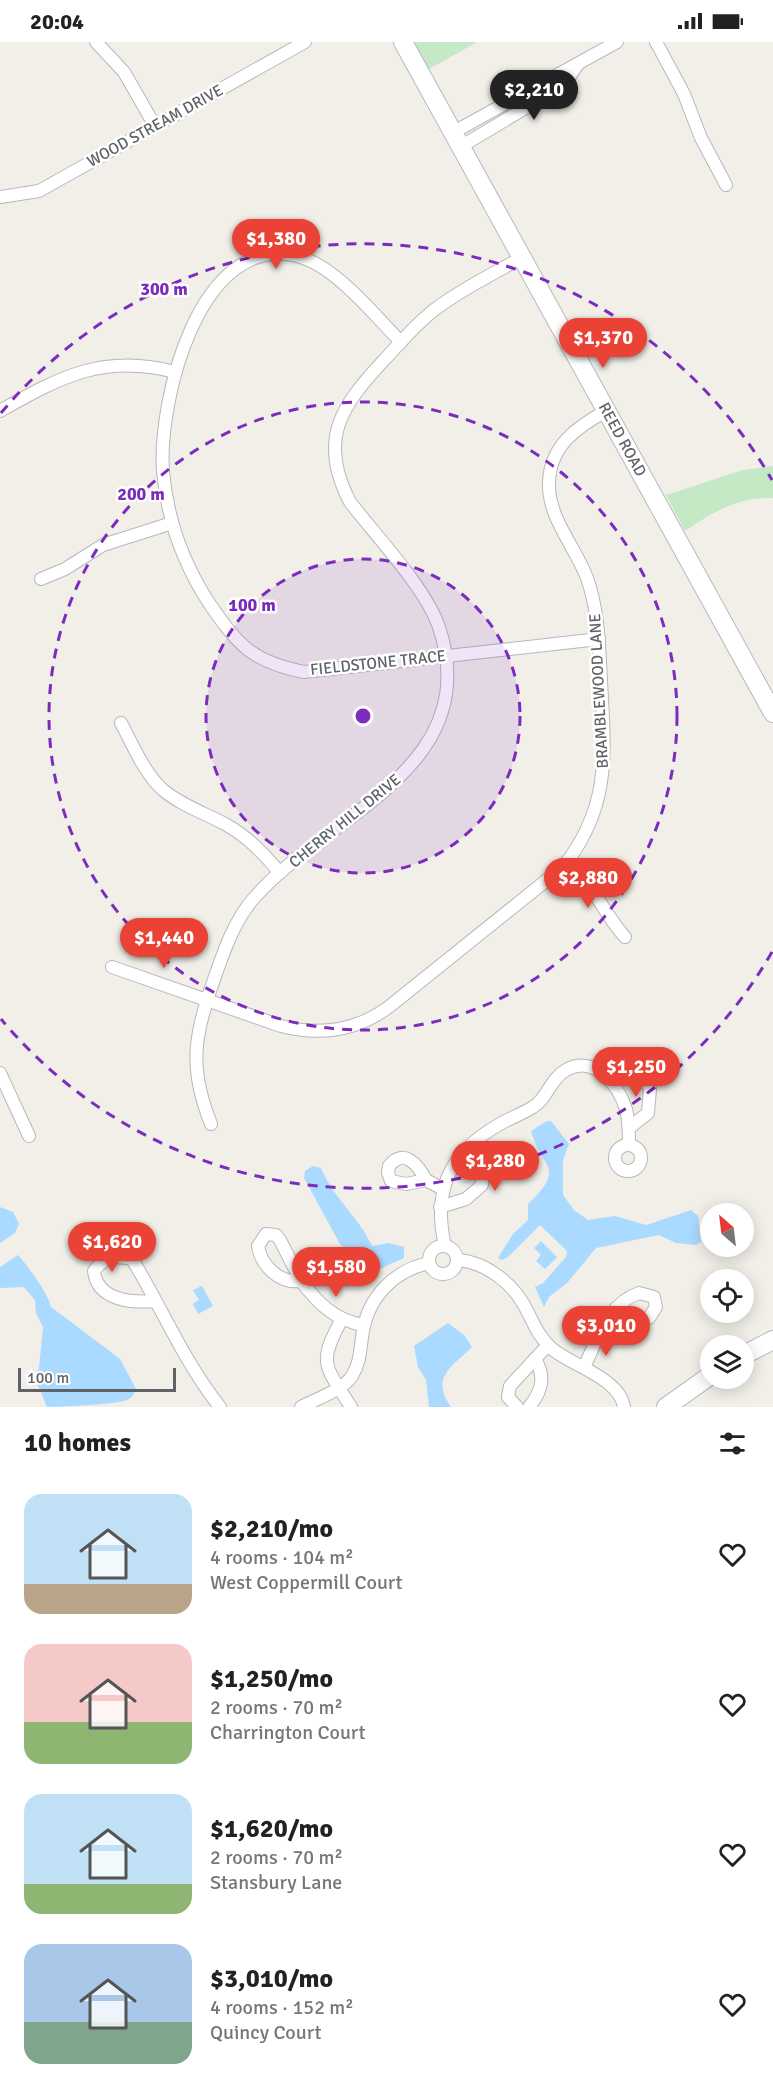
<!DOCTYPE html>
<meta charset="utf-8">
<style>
body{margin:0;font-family:Signika,sans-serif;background:#f6f6f6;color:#222;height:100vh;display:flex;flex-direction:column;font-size:22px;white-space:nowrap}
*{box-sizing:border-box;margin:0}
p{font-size:20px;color:#767676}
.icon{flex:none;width:33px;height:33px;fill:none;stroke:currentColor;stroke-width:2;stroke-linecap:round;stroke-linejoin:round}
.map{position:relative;height:1365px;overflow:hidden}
.panel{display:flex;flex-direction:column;background:#fff;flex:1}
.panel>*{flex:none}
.needle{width:39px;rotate:332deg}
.fabs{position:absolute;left:700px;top:1161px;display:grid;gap:12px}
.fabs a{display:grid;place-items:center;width:54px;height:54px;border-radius:50%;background:#fff;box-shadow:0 3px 15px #0003;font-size:30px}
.scale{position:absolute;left:18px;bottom:15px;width:158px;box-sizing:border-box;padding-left:6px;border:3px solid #5f6368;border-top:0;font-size:16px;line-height:21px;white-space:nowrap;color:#5f6368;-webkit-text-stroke:4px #fff;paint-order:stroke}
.price{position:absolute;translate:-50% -51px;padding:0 14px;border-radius:21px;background:#ea4335;color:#fff;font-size:20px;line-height:39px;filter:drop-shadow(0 2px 3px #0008)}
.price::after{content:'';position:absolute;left:50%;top:36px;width:18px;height:14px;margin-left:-9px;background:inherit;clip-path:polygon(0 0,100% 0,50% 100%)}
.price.active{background:#222;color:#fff}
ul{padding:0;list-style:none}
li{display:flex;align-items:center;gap:18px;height:150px;padding:0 24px}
li span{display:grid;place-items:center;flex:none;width:168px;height:120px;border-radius:18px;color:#555}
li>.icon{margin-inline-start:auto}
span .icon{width:72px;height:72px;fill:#fffc;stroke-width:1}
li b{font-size:26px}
h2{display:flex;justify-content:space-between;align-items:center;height:72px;padding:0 24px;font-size:26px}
.status{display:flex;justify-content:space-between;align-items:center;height:42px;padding:0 30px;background:#fff;direction:ltr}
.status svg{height:16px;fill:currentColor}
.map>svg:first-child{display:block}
.green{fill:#c5e8c5}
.water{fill:#aadaff}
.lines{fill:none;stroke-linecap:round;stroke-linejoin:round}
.street-casing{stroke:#b5b8bc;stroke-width:14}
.secondary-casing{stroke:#b6babf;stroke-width:20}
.street{stroke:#fff;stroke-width:12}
.secondary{stroke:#fff;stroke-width:18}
.ring{fill:none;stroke:#7b2cbf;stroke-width:3;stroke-dasharray:10 8}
.labels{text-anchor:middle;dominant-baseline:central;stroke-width:5;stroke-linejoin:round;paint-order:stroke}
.street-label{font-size:16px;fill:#5f6368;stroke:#fff}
.centre{fill:#7b2cbf;stroke:#fff;stroke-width:3}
.ring-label{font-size:18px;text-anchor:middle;font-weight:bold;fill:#7b2cbf;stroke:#fff;stroke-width:5;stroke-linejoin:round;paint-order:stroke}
</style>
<div class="status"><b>20:04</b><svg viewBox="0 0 49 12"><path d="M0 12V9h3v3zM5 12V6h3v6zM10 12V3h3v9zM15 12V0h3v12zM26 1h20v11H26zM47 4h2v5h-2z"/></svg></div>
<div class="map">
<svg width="773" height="1365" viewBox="0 0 773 1365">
<rect width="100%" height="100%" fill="#f1efe8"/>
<!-- green -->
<g class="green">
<polygon points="405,0 477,0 422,31"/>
<path d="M773,424V456C738,455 713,470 685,489L666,453L743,428Z"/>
</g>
<!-- water -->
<g class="water">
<path d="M547,1079H551L569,1102L563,1118V1153L574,1168L588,1178L615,1174L646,1183L691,1168L698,1174L701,1200L696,1203L676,1201L659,1193L596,1206L567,1241L549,1255L544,1265L535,1245L543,1241L566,1215L567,1209L540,1183L508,1215L502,1218L498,1216L513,1192L528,1178V1162C567,1125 542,1127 531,1089Z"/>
<path d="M313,1124L321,1126C333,1156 359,1175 372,1204L389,1201L404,1205V1216L377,1228L340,1202L304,1136L305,1129Z"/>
<polygon points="0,1165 13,1170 19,1182 15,1191 0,1201"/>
<polygon points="541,1199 557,1215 545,1227 536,1219 541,1213 534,1206"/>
<path d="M18,1213C28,1224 48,1251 51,1265L120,1317L136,1347C134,1352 132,1356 127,1358C120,1362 59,1365 47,1365L35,1336L39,1326L43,1285L36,1271L35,1258L24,1245L0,1246V1225Z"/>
<polygon points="202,1244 213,1264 198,1272 193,1262 199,1258 193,1248"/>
<path d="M448,1281L465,1294L472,1305C452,1325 430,1335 451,1365H429L426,1338L418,1325L414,1304Z"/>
</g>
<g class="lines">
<defs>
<g id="street">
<polyline points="96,0 124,30 155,84"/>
<polyline points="656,0 684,52 701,96 726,143"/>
<polyline points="452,91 617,0"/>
<polyline points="460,105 564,43 578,22"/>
<polyline points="0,155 39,149 305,0"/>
<path d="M401,300C373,272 336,224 297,214C199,190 158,360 163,429C167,476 183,521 209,561C238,603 252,620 304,630L599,597"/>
<path d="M0,369C60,335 104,311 175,330"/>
<polyline points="41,537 65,527 103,503 172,481"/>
<path d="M121,681C133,703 144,731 163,748C181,763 204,771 225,782C247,794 263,811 280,831"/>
<path d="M568,819C593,841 603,871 625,895"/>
<path d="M112,925L281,984C320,994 357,989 390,964L563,825C611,765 605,711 601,639C599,604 599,570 587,536C575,504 547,475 549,439C551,403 577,385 606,369"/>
<polyline points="0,1031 29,1094"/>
<path d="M612,1040C627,1033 642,1028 650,1047L648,1071L629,1086"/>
<path d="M211,1082C190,1029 193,998 211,946C222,915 232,881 254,856C326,773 486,727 439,585C425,545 376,494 350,460C317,397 342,363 385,317C400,301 416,282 434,268C460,248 491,233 521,216"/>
<circle cx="628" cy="1116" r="13"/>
<path d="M426,1138C418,1123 404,1105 389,1124L388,1131L391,1139L406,1142L426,1138L443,1147"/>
<polyline points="440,1165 466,1157 482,1143 481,1123 466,1107"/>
<path d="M266,1192L276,1193L280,1198L301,1239C280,1242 261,1224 258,1204Z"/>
<circle cx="443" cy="1218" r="14"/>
<path d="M445,1204C432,1148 450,1110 500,1082C510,1076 522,1072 533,1065C547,1057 550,1037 566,1028C593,1012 618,1042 626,1067C629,1079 629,1091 629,1103"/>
<path d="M458,1218C485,1220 511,1240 524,1263C533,1279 537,1293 551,1306C570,1323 620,1336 624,1365"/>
<path d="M301,1239C318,1261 335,1279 364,1283"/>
<path d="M156,1259C133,1261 97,1259 94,1229C104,1215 116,1213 132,1217C162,1266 184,1320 220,1365"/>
<path d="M342,1277C317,1322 325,1323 351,1365"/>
<path d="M584,1325C598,1297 607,1262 639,1251L654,1255L656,1265L649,1276L634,1281L604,1285"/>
<path d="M301,1365C316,1357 343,1348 352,1334C361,1320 360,1305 363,1289C369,1254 395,1228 429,1221"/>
<polyline points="517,1365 508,1355 510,1344 548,1303"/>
<path d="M529,1365C542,1349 546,1335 535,1317"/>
</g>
<g id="secondary">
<path id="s1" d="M403,0L773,671"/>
<polyline points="744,1313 773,1298"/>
<polyline points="666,1365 711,1333"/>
</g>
</defs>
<!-- street casing -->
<use href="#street" class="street-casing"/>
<!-- secondary casing -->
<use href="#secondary" class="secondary-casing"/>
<!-- street -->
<use href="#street" class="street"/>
<!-- secondary -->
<use href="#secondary" class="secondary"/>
</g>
<!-- distance rings -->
<circle cx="363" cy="674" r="157" fill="#7b2cbf" fill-opacity=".12"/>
<g class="ring">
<circle cx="363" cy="674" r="157"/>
<circle cx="363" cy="674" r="314"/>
<path d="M772 910A472 472 0 0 1 1 977M1 371A472 472 0 0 1 772 438"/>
</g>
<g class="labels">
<!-- street labels -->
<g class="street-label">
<text transform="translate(155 84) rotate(-29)">WOOD STREAM DRIVE</text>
<text stroke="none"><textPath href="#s1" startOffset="454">REED ROAD</textPath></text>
<text transform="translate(378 621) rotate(-6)">FIELDSTONE TRACE</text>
<text transform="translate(599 649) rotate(-93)">BRAMBLEWOOD LANE</text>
<text transform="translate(345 779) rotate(-39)">CHERRY HILL DRIVE</text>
</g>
</g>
<circle cx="363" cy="674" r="9" class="centre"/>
<g class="ring-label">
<text x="164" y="253">300 m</text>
<text x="141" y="458">200 m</text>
<text x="252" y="569">100 m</text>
</g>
</svg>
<div class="fabs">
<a><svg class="needle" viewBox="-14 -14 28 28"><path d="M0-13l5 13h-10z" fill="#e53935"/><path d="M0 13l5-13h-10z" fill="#767676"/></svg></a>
<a><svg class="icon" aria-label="locate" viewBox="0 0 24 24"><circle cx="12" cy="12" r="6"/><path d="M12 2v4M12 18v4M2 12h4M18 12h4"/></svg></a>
<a><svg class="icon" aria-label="layers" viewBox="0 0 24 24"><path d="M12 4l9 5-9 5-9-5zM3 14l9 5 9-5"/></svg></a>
</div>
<div class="scale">100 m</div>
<b class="price active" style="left:534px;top:79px">$2,210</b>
<b class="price" style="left:276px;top:228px">$1,380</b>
<b class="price" style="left:603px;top:327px">$1,370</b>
<b class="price" style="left:588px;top:867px">$2,880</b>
<b class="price" style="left:164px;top:927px">$1,440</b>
<b class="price" style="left:636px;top:1056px">$1,250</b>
<b class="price" style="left:495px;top:1150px">$1,280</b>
<b class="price" style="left:112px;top:1231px">$1,620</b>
<b class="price" style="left:336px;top:1256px">$1,580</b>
<b class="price" style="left:606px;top:1315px">$3,010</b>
</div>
<section class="panel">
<h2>10 homes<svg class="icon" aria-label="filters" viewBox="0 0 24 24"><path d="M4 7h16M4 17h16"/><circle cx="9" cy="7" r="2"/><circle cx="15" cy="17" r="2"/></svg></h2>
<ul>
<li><span style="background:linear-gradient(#bfe0f5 75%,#b9a48a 0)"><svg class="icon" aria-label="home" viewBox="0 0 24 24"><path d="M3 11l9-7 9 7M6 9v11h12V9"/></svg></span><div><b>$2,210/mo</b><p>4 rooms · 104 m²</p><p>West Coppermill Court</p></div><svg class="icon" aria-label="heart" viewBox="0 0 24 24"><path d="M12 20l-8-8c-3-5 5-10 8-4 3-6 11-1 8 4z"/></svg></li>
<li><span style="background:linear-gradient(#f6c9c9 65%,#8fb573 0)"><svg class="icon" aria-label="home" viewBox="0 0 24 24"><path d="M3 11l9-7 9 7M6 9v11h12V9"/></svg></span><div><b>$1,250/mo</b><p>2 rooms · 70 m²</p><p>Charrington Court</p></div><svg class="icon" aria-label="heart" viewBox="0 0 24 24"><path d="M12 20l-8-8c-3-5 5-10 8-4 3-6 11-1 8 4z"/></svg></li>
<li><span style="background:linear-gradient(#bfe0f5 75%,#8fb573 0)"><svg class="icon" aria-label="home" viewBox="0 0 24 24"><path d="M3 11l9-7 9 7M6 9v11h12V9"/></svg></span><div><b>$1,620/mo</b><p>2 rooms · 70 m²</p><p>Stansbury Lane</p></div><svg class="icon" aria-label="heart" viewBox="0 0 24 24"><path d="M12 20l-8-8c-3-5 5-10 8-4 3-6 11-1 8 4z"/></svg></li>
<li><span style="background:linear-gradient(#a9c7e8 65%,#7fa58c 0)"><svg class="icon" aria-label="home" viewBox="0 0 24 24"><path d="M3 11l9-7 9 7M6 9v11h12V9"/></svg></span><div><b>$3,010/mo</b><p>4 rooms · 152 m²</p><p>Quincy Court</p></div><svg class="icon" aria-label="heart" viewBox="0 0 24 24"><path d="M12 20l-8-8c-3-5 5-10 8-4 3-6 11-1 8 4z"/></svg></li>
</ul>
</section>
